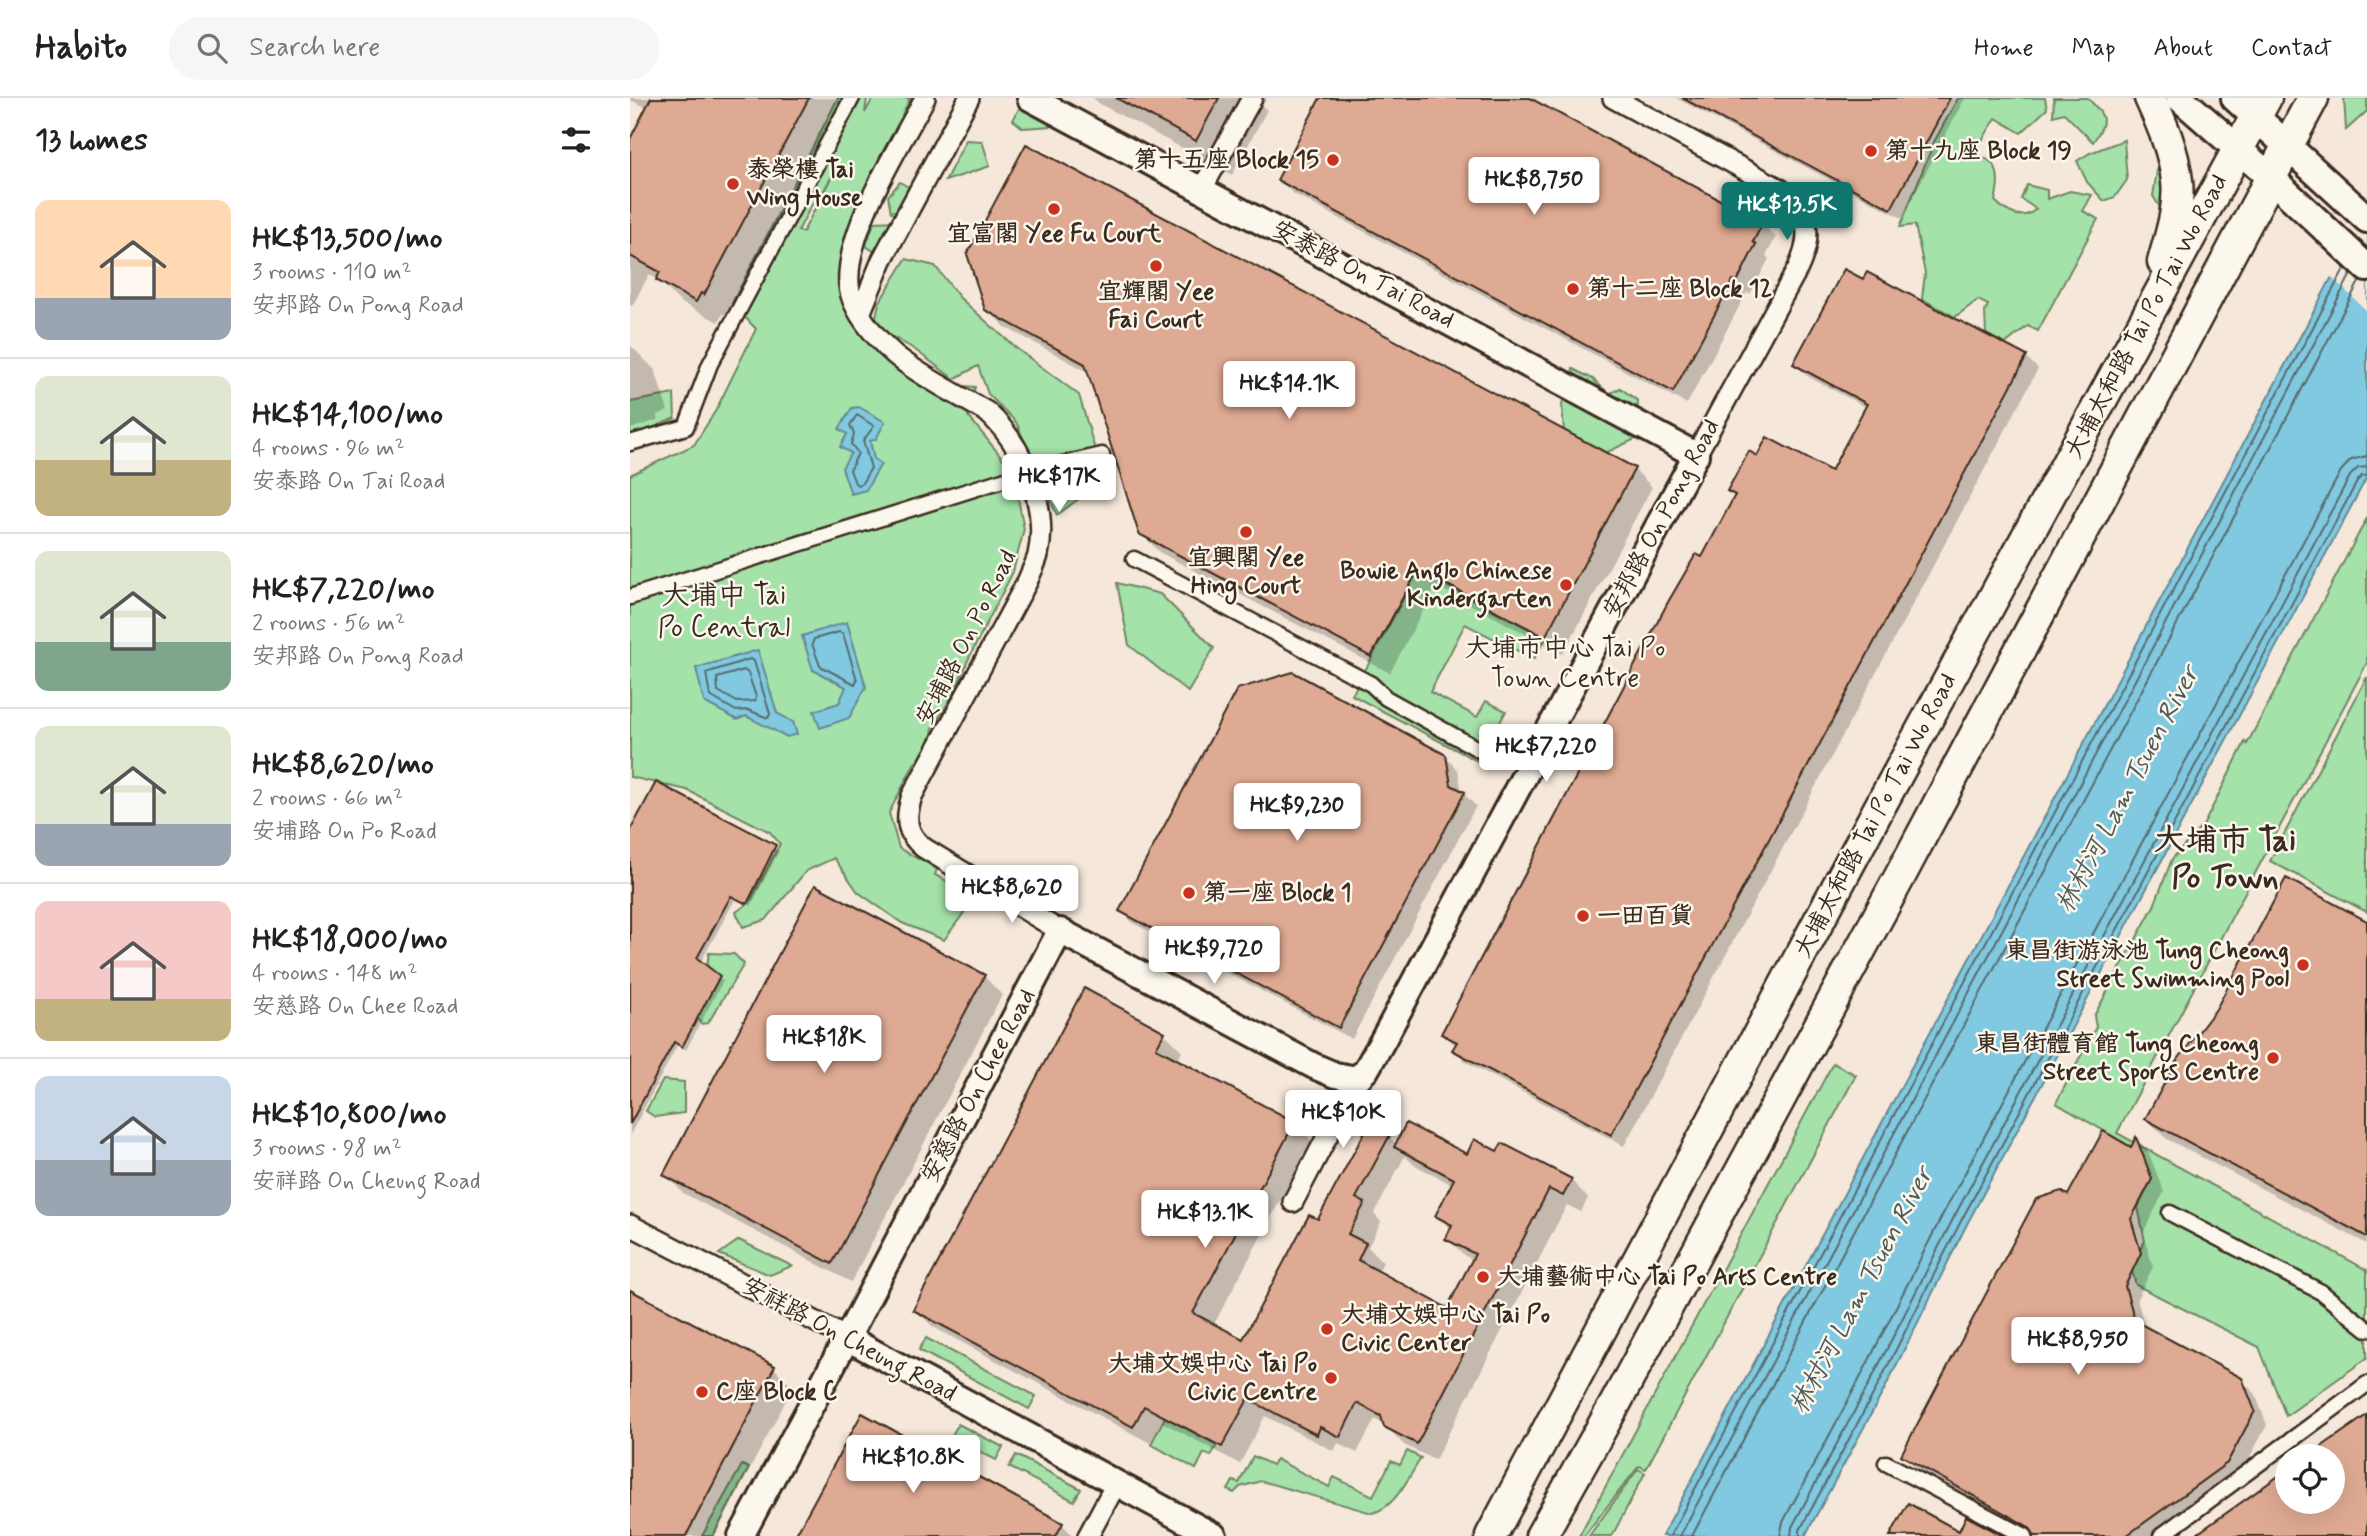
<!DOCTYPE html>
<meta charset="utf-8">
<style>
body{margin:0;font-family:Mynerve,"LXGW WenKai TC",sans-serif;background:#f6f6f6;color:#222;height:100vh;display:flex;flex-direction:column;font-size:26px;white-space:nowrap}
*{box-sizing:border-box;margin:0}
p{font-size:23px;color:#767676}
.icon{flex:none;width:38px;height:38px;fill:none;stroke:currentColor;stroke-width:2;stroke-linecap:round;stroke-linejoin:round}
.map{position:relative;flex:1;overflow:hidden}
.sheet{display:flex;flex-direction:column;background:#fff;width:630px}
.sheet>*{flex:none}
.fabs{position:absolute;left:1645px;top:1346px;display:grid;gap:14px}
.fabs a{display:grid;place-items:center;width:70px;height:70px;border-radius:50%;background:#fff;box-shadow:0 7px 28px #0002;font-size:35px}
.price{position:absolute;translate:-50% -60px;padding:0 16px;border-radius:7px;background:#fff;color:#222;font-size:23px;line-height:46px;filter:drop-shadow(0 2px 4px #0008)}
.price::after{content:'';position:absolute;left:50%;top:42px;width:21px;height:16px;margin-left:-10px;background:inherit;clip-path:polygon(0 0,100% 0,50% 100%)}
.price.on{background:#0f766e;color:#fff}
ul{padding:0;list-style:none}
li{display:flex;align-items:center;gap:21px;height:175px;padding:0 35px}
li+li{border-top:2px solid #e0e0e0}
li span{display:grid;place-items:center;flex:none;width:196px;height:140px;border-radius:14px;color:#555}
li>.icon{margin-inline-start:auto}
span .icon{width:84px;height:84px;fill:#fffc;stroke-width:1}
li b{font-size:30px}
h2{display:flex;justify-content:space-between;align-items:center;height:84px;padding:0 35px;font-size:30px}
header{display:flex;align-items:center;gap:42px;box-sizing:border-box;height:98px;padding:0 35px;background:#fff;border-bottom:2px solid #e0e0e0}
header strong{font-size:33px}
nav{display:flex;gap:38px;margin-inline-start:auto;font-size:24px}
.search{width:490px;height:63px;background:#f6f6f6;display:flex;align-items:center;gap:18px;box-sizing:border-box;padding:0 24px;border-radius:38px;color:#767676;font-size:26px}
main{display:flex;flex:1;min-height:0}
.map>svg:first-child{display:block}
.green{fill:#a4e2aa;stroke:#708664;stroke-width:2;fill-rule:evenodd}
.water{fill:#80c9e0;stroke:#648992;stroke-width:2}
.pier{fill:#f5e8da}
.shadow{fill:#0003;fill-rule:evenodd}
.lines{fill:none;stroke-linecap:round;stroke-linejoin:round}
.shore{stroke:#576a6c;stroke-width:2}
.building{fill:#dfaa93;stroke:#3b2a1e;stroke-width:2}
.pedestrian-casing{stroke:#3b2a1e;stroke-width:19}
.minor-casing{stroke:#3b2a1e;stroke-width:24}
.tertiary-casing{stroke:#3b2a1e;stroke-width:30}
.secondary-casing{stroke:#3b2a1e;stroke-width:32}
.primary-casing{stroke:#3b2a1e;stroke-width:35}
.pedestrian{stroke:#fbf7ec;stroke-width:14}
.minor{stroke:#fbf7ec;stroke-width:19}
.tertiary{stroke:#fbf7ec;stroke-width:24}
.secondary{stroke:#fbf7ec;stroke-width:26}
.primary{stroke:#fbf7ec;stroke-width:30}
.poi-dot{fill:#c8321e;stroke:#fbf7ec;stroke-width:2.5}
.labels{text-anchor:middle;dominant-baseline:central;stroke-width:5;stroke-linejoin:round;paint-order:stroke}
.poi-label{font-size:24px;font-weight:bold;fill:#3b2a1e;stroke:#fbf7ec;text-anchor:start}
.street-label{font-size:24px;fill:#3b2a1e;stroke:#fbf7ec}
.neighbourhood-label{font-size:26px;fill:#3b2a1e;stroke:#fbf7ec}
.water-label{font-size:26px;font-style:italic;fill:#505a58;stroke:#fbf7ec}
.quarter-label{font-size:28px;fill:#3b2a1e;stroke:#fbf7ec}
.district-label{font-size:32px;font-weight:bold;fill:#3b2a1e;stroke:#fbf7ec}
</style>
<header>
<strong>Habito</strong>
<div class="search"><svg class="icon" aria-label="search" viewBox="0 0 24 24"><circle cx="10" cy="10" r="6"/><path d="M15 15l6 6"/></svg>Search here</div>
<nav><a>Home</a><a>Map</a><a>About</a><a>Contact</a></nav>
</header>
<main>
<section class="sheet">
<h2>13 homes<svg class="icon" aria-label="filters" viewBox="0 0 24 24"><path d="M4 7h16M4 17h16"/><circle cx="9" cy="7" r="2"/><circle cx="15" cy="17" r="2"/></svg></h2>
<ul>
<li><span style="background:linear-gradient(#ffd9b3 70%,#9aa5b1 0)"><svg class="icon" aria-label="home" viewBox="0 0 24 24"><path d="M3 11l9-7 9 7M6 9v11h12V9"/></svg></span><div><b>HK$13,500/mo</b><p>3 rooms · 110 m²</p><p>安邦路 On Pong Road</p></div></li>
<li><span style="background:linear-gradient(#dfe7d0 60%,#c2b280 0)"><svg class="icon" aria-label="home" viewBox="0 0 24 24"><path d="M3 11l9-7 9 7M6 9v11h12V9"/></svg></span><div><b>HK$14,100/mo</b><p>4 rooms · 96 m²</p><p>安泰路 On Tai Road</p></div></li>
<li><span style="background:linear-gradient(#dfe7d0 65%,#7fa58c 0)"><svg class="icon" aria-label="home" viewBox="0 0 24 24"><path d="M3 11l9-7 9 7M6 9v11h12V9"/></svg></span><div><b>HK$7,220/mo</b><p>2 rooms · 56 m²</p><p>安邦路 On Pong Road</p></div></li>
<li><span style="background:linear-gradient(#dfe7d0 70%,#9aa5b1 0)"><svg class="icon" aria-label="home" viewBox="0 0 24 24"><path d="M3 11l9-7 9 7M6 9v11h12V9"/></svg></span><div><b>HK$8,620/mo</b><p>2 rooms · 66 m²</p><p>安埔路 On Po Road</p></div></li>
<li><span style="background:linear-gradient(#f6c9c9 70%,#c2b280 0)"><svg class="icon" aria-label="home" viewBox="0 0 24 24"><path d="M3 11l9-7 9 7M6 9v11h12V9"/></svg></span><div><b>HK$18,000/mo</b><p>4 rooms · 148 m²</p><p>安慈路 On Chee Road</p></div></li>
<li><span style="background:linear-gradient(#c9d6e8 60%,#9aa5b1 0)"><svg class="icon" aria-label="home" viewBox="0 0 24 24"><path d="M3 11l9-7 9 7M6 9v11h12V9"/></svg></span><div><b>HK$10,800/mo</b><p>3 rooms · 98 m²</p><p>安祥路 On Cheung Road</p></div></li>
</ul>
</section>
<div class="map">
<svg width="1737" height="1438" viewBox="0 0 1737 1438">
<rect width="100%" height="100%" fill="#f5e8da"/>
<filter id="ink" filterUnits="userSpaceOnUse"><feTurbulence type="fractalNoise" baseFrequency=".0143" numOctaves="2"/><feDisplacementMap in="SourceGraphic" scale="14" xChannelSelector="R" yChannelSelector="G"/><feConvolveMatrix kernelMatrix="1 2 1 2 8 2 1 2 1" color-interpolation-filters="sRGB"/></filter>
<g filter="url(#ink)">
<!-- green -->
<g class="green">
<path d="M208,0H237L235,15L243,0H280L272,17L278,26L214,147L209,186L228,229L321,287L345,289L338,318L374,362L387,395L394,431L383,474L338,562L325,593L303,630L299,651L284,666L259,715L269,750L288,761L301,759L308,768L305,777L346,798L314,842L272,825L228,794L204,760L176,773L136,822L113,829L106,814L120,804L150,746L140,734L57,692L0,679V377L64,347L86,312L126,231L102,205ZM203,76L173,134L168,133L182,106L189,101Z"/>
<path d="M1328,0H1415L1417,11L1391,35L1366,20L1351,44L1340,50C1346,56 1351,58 1358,62C1372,71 1368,90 1365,103C1377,115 1392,124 1406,111L1391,101L1397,87L1417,92V101L1440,93L1462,97L1453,113L1468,121L1408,233L1398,228L1375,246L1356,236L1355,214L1358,207L1348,202L1325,219L1292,201L1295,175L1285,127L1270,129L1304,44Z"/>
<path d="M1424,0H1458C1476,20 1478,21 1463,44L1434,15L1423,18Z"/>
<polygon points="1714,0 1737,0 1737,13 1716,32"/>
<polygon points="393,3 426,21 422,28 393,30 383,22"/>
<polygon points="336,42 352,43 360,68 315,83"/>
<polygon points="1494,42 1497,82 1485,99 1474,103 1457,84 1447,63 1460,55"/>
<polygon points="1538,58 1534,116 1523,98 1529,60"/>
<polygon points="270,84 285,93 275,110 261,114 258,98"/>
<polygon points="266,123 264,147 245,154 236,148 244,124"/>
<polygon points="276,161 305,168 330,200 386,250 449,297 474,382 427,417 386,324 358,296 348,268 324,281 284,251 244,228 249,205"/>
<polygon points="943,271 963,281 979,296 990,290 1008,303 1005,341 963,361 935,348 932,306"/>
<polygon points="44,296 45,320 0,340 0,304"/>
<polygon points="1737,420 1737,565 1487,1035 1737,1172 1737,1260 1656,1318 1629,1249 1506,1187 1501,1169 1515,1143 1508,1109 1522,1081 1512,1055 1426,1005 1466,929 1464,918 1524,808 1542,761 1574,726 1615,644 1617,646"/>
<polygon points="788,473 916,540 904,561 835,526 800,594 847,619 856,603 876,613 849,664 722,597"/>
<polygon points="487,485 530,496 584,550 558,594 499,547"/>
<polygon points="1737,579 1737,814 1640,763"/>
<polygon points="79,855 104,856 114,866 78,925 71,926 60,910 76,874"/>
<polygon points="1203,965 1226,977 1016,1371 1009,1368 954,1438 949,1438"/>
<polygon points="33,982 54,984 54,1015 25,1019 16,1013"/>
<polygon points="109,1142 162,1168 140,1177 89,1156"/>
<polygon points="296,1240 406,1298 399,1311 289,1252"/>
<polygon points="535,1319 587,1347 581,1358 574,1355 566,1371 521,1346"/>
<polygon points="328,1326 373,1349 366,1362 321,1339"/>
<path d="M777,1353L791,1360C778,1380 765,1410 742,1415L631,1383L610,1389L604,1395L598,1392L603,1383L609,1385L623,1358L642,1367L646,1361L699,1389L704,1379L743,1398L761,1363L770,1367Z"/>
<polygon points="386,1357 451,1391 444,1403 379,1369"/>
<polygon points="112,1367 119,1370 83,1438 72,1438"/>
<polygon points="1008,1371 1015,1375 982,1438 959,1438"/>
</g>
<!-- water -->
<g class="water">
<polygon points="1737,113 1737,379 1337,1126 1253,1294 1175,1438 1032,1438"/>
<polygon points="229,309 255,324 246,341 240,343 244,361 251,366 236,392 221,396 212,370 221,355 210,349 217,336 209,331 222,310"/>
<polygon points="217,524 236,589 219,620 190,630 184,613 209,605 216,589 183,572 172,538"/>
<polygon points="128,552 147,615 163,624 167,636 157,639 116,618 107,622 74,604 66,570"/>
</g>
<!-- pier -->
<polygon class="pier" points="1737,109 1737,213 1699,177 1734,111"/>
<!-- shadow -->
<g class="shadow">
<polygon points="0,0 212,0 96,218 93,216 88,224 50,204 28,181 19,177 2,208 0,207 0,44 18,10 0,2"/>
<polygon points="463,0 637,0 632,8 637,12 602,77 470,6"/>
<polygon points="692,0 896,0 1132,126 1146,139 1136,158 1139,161 1120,196 1117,194 1057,306 662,95 649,81"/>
<polygon points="1046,0 1335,0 1272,120"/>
<polygon points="357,211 1004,371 1022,389 933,556 806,488 760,575 529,454 511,435 460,275 375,229"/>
<polygon points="0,247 25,272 38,313 27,317 28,322 0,331"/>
<polygon points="1396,259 1408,271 994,1048 836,964 824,952 826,948 813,935 1106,399 1100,393 1128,360 1202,375 1237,310 1177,278 1165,266"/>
<polygon points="815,659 828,672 832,694 846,708 722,941 503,825 491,813"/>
<polygon points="27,687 149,753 121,808 106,800 70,865 93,883 56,952 48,946 0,1037 0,737"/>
<polygon points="1657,782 1737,825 1737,1146 1537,1041 1517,1021 1588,912"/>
<polygon points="354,878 372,897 221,1184 53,1095 35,1076"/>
<path d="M534,935L552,953L546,963L664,1025L682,1043L583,1228L614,1243L688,1124L758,1038L767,1047L838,1058L868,1055L941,1082L958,1100L951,1114L937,1107L805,1362L774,1347L755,1327L745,1321L727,1355L708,1345L704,1353L635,1318L610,1366L532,1324L520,1345L303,1229L285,1211ZM775,1058L783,1066L823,1087L807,1118L822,1132L817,1140L835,1158L844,1162L818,1213L748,1174L753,1164L738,1149L751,1124L744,1116Z"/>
<polygon points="1507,1041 1518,1053 1534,1094 1513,1135 1523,1169 1507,1201 1515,1230 1611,1282 1625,1295 1637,1327 1612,1374 1526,1438 1413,1438 1360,1413 1352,1405 1286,1370 1273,1357 1439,1099 1501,1051"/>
<polygon points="0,1194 144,1270 163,1289 85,1438 0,1438"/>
<polygon points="1729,1324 1737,1327 1737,1438 1567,1438 1657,1374 1657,1404 1703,1404 1703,1358 1681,1358"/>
<polygon points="432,1426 443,1438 167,1438"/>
</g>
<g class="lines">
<!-- shore -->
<g class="shore">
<polygon points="227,317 244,328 233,343 241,370 232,385 228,387 225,385 220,372 228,355 221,346 224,336 220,327"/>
<polygon points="209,534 213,536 227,582 225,586 190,568 182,546 184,541"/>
<polygon points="120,561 124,563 140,616 138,620 118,612 106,613 80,598 76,575"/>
<polygon points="114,572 118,575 126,599 125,603 107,604 88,593 87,580"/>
<polyline points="1040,1438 1715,169"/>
<polyline points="1050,1438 1721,176"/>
<polyline points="1062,1438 1730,182"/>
<polyline points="1150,1438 1153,1424 1229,1282 1314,1114 1711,373 1721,362 1737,358"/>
<polyline points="1161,1438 1162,1429 1239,1286 1324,1119 1720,378 1728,370 1737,369"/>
<polyline points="1170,1438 1170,1432 1246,1291 1331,1123 1728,382 1732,378 1737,378"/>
</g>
</g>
<!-- building -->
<g class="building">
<polygon points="21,0 179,0 74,197 71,195 66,204 26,182 30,174 0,158 0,41"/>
<polygon points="486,0 589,0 566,43"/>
<polygon points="690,0 900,0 1133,125 1123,144 1126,146 1107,184 1103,182 1043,294 647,82"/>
<polygon points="1052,0 1320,0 1261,111"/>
<polygon points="396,46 1005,370 915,539 788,471 741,559 509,436 455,266 355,212 337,156"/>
<polygon points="1214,171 1233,181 1237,174 1397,258 981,1037 822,952 827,944 811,936 1038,504 1066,456 1072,459 1105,397 1097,393 1119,353 1127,358 1137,339 1201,373 1237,306 1163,266"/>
<polygon points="663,574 816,657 821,687 835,694 709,930 489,813 607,591"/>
<polygon points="26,684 146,747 117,806 101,798 67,860 90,878 52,949 44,944 0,1026 0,733"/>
<polygon points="1656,780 1737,823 1737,1139 1515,1021 1546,964 1586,911"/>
<polygon points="185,787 355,877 202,1166 33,1077"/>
<polygon points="454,890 535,934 526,950 665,1024 563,1215 613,1241 679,1117 688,1121 739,1026 760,1037 726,1100 735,1105 718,1136 736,1145 728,1162 817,1210 845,1156 815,1141 822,1127 805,1118 824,1081 764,1049 776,1025 837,1056 844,1041 867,1053 872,1045 942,1081 933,1098 919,1091 787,1346 754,1329 751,1318 727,1305 710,1339 690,1329 687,1337 618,1301 592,1349 514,1308 503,1329 283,1212"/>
<polygon points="1473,1033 1501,1049 1506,1039 1522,1081 1501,1121 1511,1155 1495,1188 1505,1223 1612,1280 1625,1313 1597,1365 1496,1438 1405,1438 1399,1429 1271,1357 1406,1101 1431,1093 1438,1097"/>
<polygon points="0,1192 145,1268 56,1438 0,1438"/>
<polygon points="232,1315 433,1425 426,1438 165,1438"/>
<polygon points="1737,1317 1737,1438 1564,1438 1657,1372 1657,1404 1703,1404 1703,1358 1678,1358"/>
<polygon points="1278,1405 1329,1433 1336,1418 1374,1438 1260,1438"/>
</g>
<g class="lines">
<defs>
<g id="pedestrian">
<polyline points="0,345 56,329 80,266 222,0"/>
<polyline points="504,461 741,586 756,600 864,660"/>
<polyline points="0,499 398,374 472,357"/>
<polyline points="1540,1115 1691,1194 1737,1231"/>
<polyline points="1256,1365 1395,1438"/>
<polyline points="1531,1438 1737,1286"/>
</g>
<g id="minor">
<path d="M295,0C269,49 215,132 219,187C221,214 253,249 274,264C300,283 330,298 357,314C393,347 419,408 408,457C406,465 401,474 398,482L282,698C275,720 275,735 294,750L430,833"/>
<path d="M983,0L1150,91C1179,115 1184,135 1168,170L1066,357"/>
<polyline points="572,91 622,0"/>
<polyline points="230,216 252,162 339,0"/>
<polyline points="663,1104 727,981"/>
<polyline points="0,1127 217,1240"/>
<polyline points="458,1438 487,1384"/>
</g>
<g id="tertiary">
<polyline points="217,1240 584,1438"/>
<polyline points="111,1438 217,1240 430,833 684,968 705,977 727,981 736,972 753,942 1066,357 400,0"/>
</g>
<g id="secondary">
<polyline points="1550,0 1641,80 1737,170"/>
<polyline points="1605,0 1737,121"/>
</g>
<g id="primary">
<path d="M1520,0C1532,26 1544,54 1547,83C1550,110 1540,139 1533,164"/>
<polyline points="861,1438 1248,712 1636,0"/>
<polyline points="911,1438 985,1306 1268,782 1683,0"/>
</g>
</defs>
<!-- pedestrian casing -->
<use href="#pedestrian" class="pedestrian-casing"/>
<!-- minor casing -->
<use href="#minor" class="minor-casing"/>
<!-- tertiary casing -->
<use href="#tertiary" class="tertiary-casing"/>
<!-- secondary casing -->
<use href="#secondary" class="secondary-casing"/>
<!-- primary casing -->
<use href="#primary" class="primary-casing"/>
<!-- pedestrian -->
<use href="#pedestrian" class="pedestrian"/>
<!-- minor -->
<use href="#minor" class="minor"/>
<!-- tertiary -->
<use href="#tertiary" class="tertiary"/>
<!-- secondary -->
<use href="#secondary" class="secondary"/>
<!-- primary -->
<use href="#primary" class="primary"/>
</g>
</g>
<!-- markers -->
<g class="poi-dot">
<circle cx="1241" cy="53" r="7"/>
<circle cx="703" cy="62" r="7"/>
<circle cx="103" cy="86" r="7"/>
<circle cx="424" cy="111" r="7"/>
<circle cx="526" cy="168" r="7"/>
<circle cx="943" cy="191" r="7"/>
<circle cx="616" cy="434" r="7"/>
<circle cx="936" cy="487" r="7"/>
<circle cx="559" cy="795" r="7"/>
<circle cx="953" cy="818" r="7"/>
<circle cx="1673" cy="867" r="7"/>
<circle cx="1643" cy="960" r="7"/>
<circle cx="853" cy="1179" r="7"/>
<circle cx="697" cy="1231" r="7"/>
<circle cx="701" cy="1280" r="7"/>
<circle cx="72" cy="1294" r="7"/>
</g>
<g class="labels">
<!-- poi labels -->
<g class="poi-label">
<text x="1255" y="53">第十九座 Block 19</text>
<text x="689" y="62" text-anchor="end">第十五座 Block 15</text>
<text x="117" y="72">泰榮樓 Tai<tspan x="117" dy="28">Wing House</tspan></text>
<text x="424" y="136" text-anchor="middle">宜富閣 Yee Fu Court</text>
<text x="957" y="191">第十二座 Block 12</text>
<text x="526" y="194" text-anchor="middle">宜輝閣 Yee<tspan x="526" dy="28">Fai Court</tspan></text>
<text x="616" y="460" text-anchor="middle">宜興閣 Yee<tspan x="616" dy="28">Hing Court</tspan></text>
<text x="922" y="473" text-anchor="end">Bowie Anglo Chinese<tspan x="922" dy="28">Kindergarten</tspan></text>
<text x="573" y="795">第一座 Block 1</text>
<text x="967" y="818">一田百貨</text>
<text x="1659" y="853" text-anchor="end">東昌街游泳池 Tung Cheong<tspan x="1659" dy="28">Street Swimming Pool</tspan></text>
<text x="1629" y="946" text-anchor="end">東昌街體育館 Tung Cheong<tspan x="1629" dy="28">Street Sports Centre</tspan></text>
<text x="867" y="1179">大埔藝術中心 Tai Po Arts Centre</text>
<text x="711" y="1217">大埔文娛中心 Tai Po<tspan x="711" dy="28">Civic Center</tspan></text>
<text x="687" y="1266" text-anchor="end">大埔文娛中心 Tai Po<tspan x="687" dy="28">Civic Centre</tspan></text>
<text x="86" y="1294">C座 Block C</text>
</g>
<!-- street labels -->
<g class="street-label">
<text transform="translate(733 177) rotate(28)">安泰路 On Tai Road</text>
<text transform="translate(1517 219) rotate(-62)">大埔太和路 Tai Po Tai Wo Road</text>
<text transform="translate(1032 421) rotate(-62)">安邦路 On Pong Road</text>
<text transform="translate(337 540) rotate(-63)">安埔路 On Po Road</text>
<text transform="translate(1246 718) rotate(-62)">大埔太和路 Tai Po Tai Wo Road</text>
<text transform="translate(349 988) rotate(-62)">安慈路 On Chee Road</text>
<text transform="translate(219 1242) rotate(28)">安祥路 On Cheung Road</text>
</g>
<!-- neighbourhood labels -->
<g class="neighbourhood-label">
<text x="935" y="551">大埔市中心 Tai Po<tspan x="935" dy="30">Town Centre</tspan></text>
</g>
<!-- water labels -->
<g class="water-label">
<text transform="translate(1498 692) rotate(-62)">林村河 Lam Tsuen River</text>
<text transform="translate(1232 1193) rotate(-62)">林村河 Lam Tsuen River</text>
</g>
<!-- quarter labels -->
<g class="quarter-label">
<text x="94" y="498">大埔中 Tai<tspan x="94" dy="32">Po Central</tspan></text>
</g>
<!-- district labels -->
<g class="district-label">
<text x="1595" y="743">大埔市 Tai<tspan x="1595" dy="37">Po Town</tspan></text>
</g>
</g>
</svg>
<div class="fabs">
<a><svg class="icon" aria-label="locate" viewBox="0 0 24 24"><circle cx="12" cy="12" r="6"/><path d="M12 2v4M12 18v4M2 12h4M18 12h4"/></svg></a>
</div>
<b class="price" style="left:904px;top:119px">HK$8,750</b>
<b class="price on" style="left:1157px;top:144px">HK$13.5K</b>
<b class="price" style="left:659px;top:323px">HK$14.1K</b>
<b class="price" style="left:429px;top:416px">HK$17K</b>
<b class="price" style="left:916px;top:686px">HK$7,220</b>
<b class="price" style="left:667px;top:745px">HK$9,230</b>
<b class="price" style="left:382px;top:827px">HK$8,620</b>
<b class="price" style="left:584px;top:888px">HK$9,720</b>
<b class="price" style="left:194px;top:977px">HK$18K</b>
<b class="price" style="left:713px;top:1052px">HK$10K</b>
<b class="price" style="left:575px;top:1152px">HK$13.1K</b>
<b class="price" style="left:1448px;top:1279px">HK$8,950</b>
<b class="price" style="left:283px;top:1397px">HK$10.8K</b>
</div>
</main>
